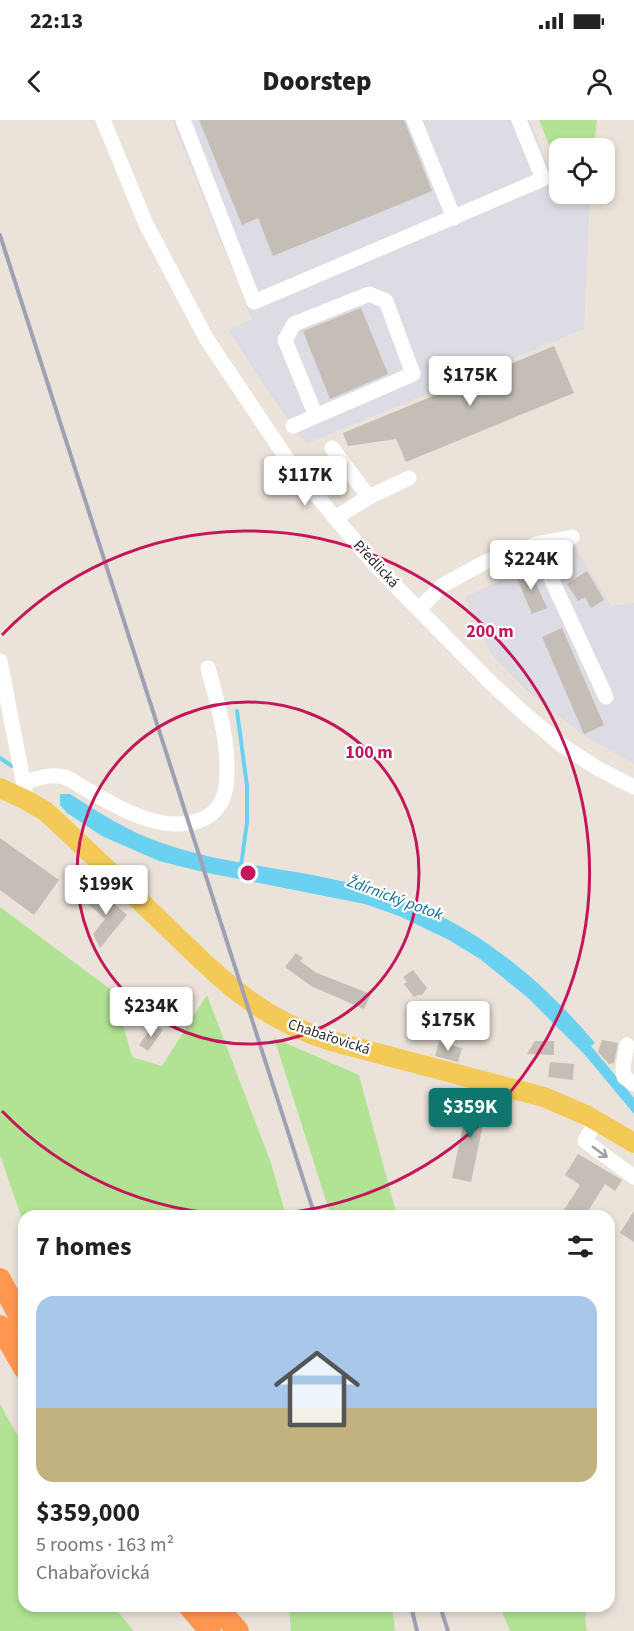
<!DOCTYPE html>
<meta charset="utf-8">
<style>
body{margin:0;font-family:"Source Sans 3",sans-serif;background:#f2f2f2;color:#222;height:100vh;display:flex;flex-direction:column;font-size:22px;white-space:nowrap}
*{box-sizing:border-box;margin:0}
p{font-size:20px;color:#767676}
.icon{flex:none;width:33px;height:33px;fill:none;stroke:currentColor;stroke-width:2;stroke-linecap:round;stroke-linejoin:round}
.map{position:relative;flex:1;overflow:hidden}
.panel{position:absolute;left:18px;top:1090px;width:597px;height:402px;display:flex;flex-direction:column;background:#fff;border-radius:18px;box-shadow:0 3px 9px #0003}
.panel>*{flex:none}
.fabs{position:absolute;left:549px;top:18px;display:grid;gap:12px}
.fabs a{display:grid;place-items:center;width:66px;height:66px;border-radius:12px;background:#fff;box-shadow:0 3px 9px #0003;font-size:30px}
.price{position:absolute;translate:-50% -51px;padding:0 14px;border-radius:6px;background:#fff;color:#222;font-size:20px;line-height:39px;filter:drop-shadow(0 2px 3px #0008)}
.price::after{content:'';position:absolute;left:50%;top:36px;width:18px;height:14px;margin-left:-9px;background:inherit;clip-path:polygon(0 0,100% 0,50% 100%)}
.price.active{background:#0f766e;color:#fff}
ul{padding:0;list-style:none}
li{display:grid;align-content:center;gap:12px;height:318px;padding:0 18px}
li span{display:grid;place-items:center;height:186px;border-radius:18px;color:#555}
li>.icon{margin-inline-start:auto}
span .icon{width:108px;height:108px;fill:#fffc;stroke-width:1}
li b{font-size:26px}
h2{display:flex;justify-content:space-between;align-items:center;height:72px;padding:0 18px;font-size:26px}
.status{display:flex;justify-content:space-between;align-items:center;height:42px;padding:0 30px;background:#fff;direction:ltr}
.status svg{height:16px;fill:currentColor}
header{display:flex;justify-content:space-between;align-items:center;height:78px;padding:0 18px;background:#fff;font-size:27px;font-weight:800}
.map>svg:first-child{display:block}
.industrial{fill:#dddbe3}
.green{fill:#b2e395}
.water{fill:#6ad1f0}
.lines{fill:none;stroke-linecap:round;stroke-linejoin:round}
.stream{stroke:#6ad1f0;stroke-width:4}
.building{fill:#c4beb6}
.minor{stroke:#fff;stroke-width:15}
.major{stroke:#f3ca57;stroke-width:20}
.highway{stroke:#ff9751;stroke-width:22}
.rail{stroke:#9da1b3;stroke-width:4}
.oneway{stroke:#9f9f9f}
.ring{fill:none;stroke:#c2185b;stroke-width:3}
.labels{text-anchor:middle;dominant-baseline:central;stroke-width:4.5;stroke-linejoin:round;paint-order:stroke}
.street-label{font-size:15px;fill:#292929;stroke:#fff}
.water-label{font-size:16px;font-style:italic;fill:#0b6d9a;stroke:#fff}
.centre{fill:#c2185b;stroke:#fff;stroke-width:3}
.ring-label{font-size:18px;text-anchor:middle;font-weight:bold;fill:#c2185b;stroke:#fff;stroke-width:4.5;stroke-linejoin:round;paint-order:stroke}
</style>
<div class="status"><b>22:13</b><svg viewBox="0 0 49 12"><path d="M0 12V9h3v3zM5 12V6h3v6zM10 12V3h3v9zM15 12V0h3v12zM26 1h20v11H26zM47 4h2v5h-2z"/></svg></div>
<header><svg class="icon" aria-label="back" viewBox="0 0 24 24"><path d="M15 5l-7 7 7 7"/></svg>Doorstep<svg class="icon" aria-label="person" viewBox="0 0 24 24"><circle cx="12" cy="8" r="4"/><path d="M4 21q1-7 8-7t8 7"/></svg></header>
<div class="map">
<svg width="634" height="1511" viewBox="0 0 634 1511">
<rect width="100%" height="100%" fill="#ebe3da"/>
<!-- industrial -->
<g class="industrial">
<polygon points="172,0 530,0 558,72 590,74 584,209 306,324 265,267 229,210 252,199"/>
<polygon points="575,427 611,486 634,483 634,644 583,615 526,570 491,534 465,477"/>
</g>
<!-- green -->
<g class="green">
<polygon points="539,0 597,0 594,28 560,28 559,49"/>
<polygon points="0,787 114,872 132,937 162,946 207,875 271,1043 286,1096 24,1096 24,1105 0,1035"/>
<polygon points="274,918 359,955 397,1096 331,1096"/>
<polygon points="0,1284 24,1327 24,1486 114,1487 134,1511 0,1511"/>
<polygon points="289,1487 392,1487 395,1511 291,1511"/>
<polygon points="500,1487 588,1487 585,1499 587,1511 510,1511"/>
</g>
<!-- water -->
<path class="water" d="M60,674H70C100,693 129,712 162,723C224,745 293,748 357,765C456,790 530,846 595,923L591,926L634,978V994L585,935L527,877L480,839L449,820L399,796L365,784L203,752L159,741L102,716L67,693L60,685Z"/>
<g class="lines">
<!-- stream -->
<g class="stream">
<polyline points="237,591 247,666 247,702 241,746"/>
<polyline points="0,638 12,646"/>
</g>
</g>
<!-- building -->
<g class="building">
<polygon points="199,0 404,0 432,71 273,136 258,98 242,105"/>
<polygon points="361,188 388,254 330,279 303,211"/>
<polygon points="554,226 574,273 406,342 396,319 348,326 343,313"/>
<polygon points="529,448 547,488 532,494 515,454"/>
<polygon points="587,451 604,480 591,488 585,477 578,481 567,464"/>
<polygon points="562,508 604,605 584,614 542,517"/>
<polygon points="0,718 59,760 34,795 0,770"/>
<polygon points="98,769 127,795 100,828 93,814 105,799 87,783"/>
<polygon points="296,833 303,838 300,841 317,853 371,874 364,889 311,866 285,847"/>
<polygon points="413,850 427,868 422,875 418,875 414,877 404,864 407,862 403,857"/>
<polygon points="154,904 163,910 148,931 139,925"/>
<polygon points="602,920 618,923 614,943 609,944 598,932"/>
<polygon points="535,921 554,921 554,935 527,934"/>
<polygon points="439,922 462,928 458,942 435,936"/>
<polygon points="550,942 574,944 573,960 548,957"/>
<polygon points="469,976 488,980 471,1062 452,1058"/>
<polygon points="578,1034 622,1060 615,1071 605,1064 585,1096 560,1096 580,1065 565,1055"/>
<polygon points="634,1091 634,1122 620,1113"/>
</g>
<g class="lines">
<!-- minor -->
<g class="minor">
<polyline points="103,0 146,104 206,218 285,336 335,398 378,448 490,562 526,595 563,626 597,648 634,667"/>
<polyline points="183,0 254,182 543,59 519,0"/>
<polyline points="414,0 454,98"/>
<polyline points="293,306 413,254 386,181 369,174 294,204 285,220 316,296"/>
<polyline points="332,328 369,377 335,398"/>
<polyline points="369,377 409,358"/>
<polyline points="543,441 606,577"/>
<polyline points="419,489 443,465 485,442 536,424 572,417"/>
<polyline points="0,541 25,671"/>
<path d="M24,662C37,659 51,653 64,657C71,659 78,665 84,668C103,679 121,690 141,697C174,709 220,709 226,666C231,627 218,585 208,548"/>
<polyline points="627,925 623,947 624,957 634,964"/>
<polyline points="596,1001 585,1021 634,1057"/>
</g>
<!-- major -->
<path class="major" d="M0,668L26,680L45,691C87,729 127,769 168,808C221,859 258,898 331,921L544,977L588,996L634,1023"/>
<!-- highway -->
<g class="highway">
<polyline points="0,1159 24,1205"/>
<polyline points="0,1206 24,1248"/>
<polyline points="189,1486 210,1511"/>
<polyline points="216,1486 238,1511"/>
</g>
<!-- rail -->
<g class="rail">
<polyline points="0,115 315,1096"/>
<polyline points="411,1486 417,1511"/>
<polyline points="440,1486 448,1511"/>
</g>
</g>
<!-- one-way arrows -->
<defs><path id="oneway-shaft" d="M-6 0H5M1.5-3L5.5 0L1.5 3" fill="none" stroke-width="1.6" stroke-linecap="round" stroke-linejoin="round" transform="scale(1.5)"/></defs>
<use class="oneway" href="#oneway-shaft" transform="translate(600 1032) rotate(36)"/>
<!-- distance rings -->
<g class="ring">
<circle cx="248" cy="753" r="171"/>
<path d="M2 515A342 342 0 1 1 2 991"/>
</g>
<g class="labels">
<!-- street labels -->
<g class="street-label">
<text transform="translate(376 444) rotate(47)">Předlická</text>
<text transform="translate(329 917) rotate(18)">Chabařovická</text>
</g>
<!-- water labels -->
<g class="water-label">
<text transform="translate(395 778) rotate(20)">Ždírnický potok</text>
</g>
</g>
<circle cx="248" cy="753" r="9" class="centre"/>
<g class="ring-label">
<text x="490" y="517">200 m</text>
<text x="369" y="638">100 m</text>
</g>
</svg>
<div class="fabs">
<a><svg class="icon" aria-label="locate" viewBox="0 0 24 24"><circle cx="12" cy="12" r="6"/><path d="M12 2v4M12 18v4M2 12h4M18 12h4"/></svg></a>
</div>
<b class="price" style="left:470px;top:287px">$175K</b>
<b class="price" style="left:305px;top:387px">$117K</b>
<b class="price" style="left:531px;top:471px">$224K</b>
<b class="price" style="left:106px;top:796px">$199K</b>
<b class="price" style="left:151px;top:918px">$234K</b>
<b class="price" style="left:448px;top:932px">$175K</b>
<b class="price active" style="left:470px;top:1019px">$359K</b>
<section class="panel">
<h2>7 homes<svg class="icon" aria-label="filters" viewBox="0 0 24 24"><path d="M4 7h16M4 17h16"/><circle cx="9" cy="7" r="2"/><circle cx="15" cy="17" r="2"/></svg></h2>
<ul>
<li><span style="background:linear-gradient(#a9c7e8 60%,#c2b280 0)"><svg class="icon" aria-label="home" viewBox="0 0 24 24"><path d="M3 11l9-7 9 7M6 9v11h12V9"/></svg></span><div><b>$359,000</b><p>5 rooms · 163 m²</p><p>Chabařovická</p></div></li>
</ul>
</section>
</div>
